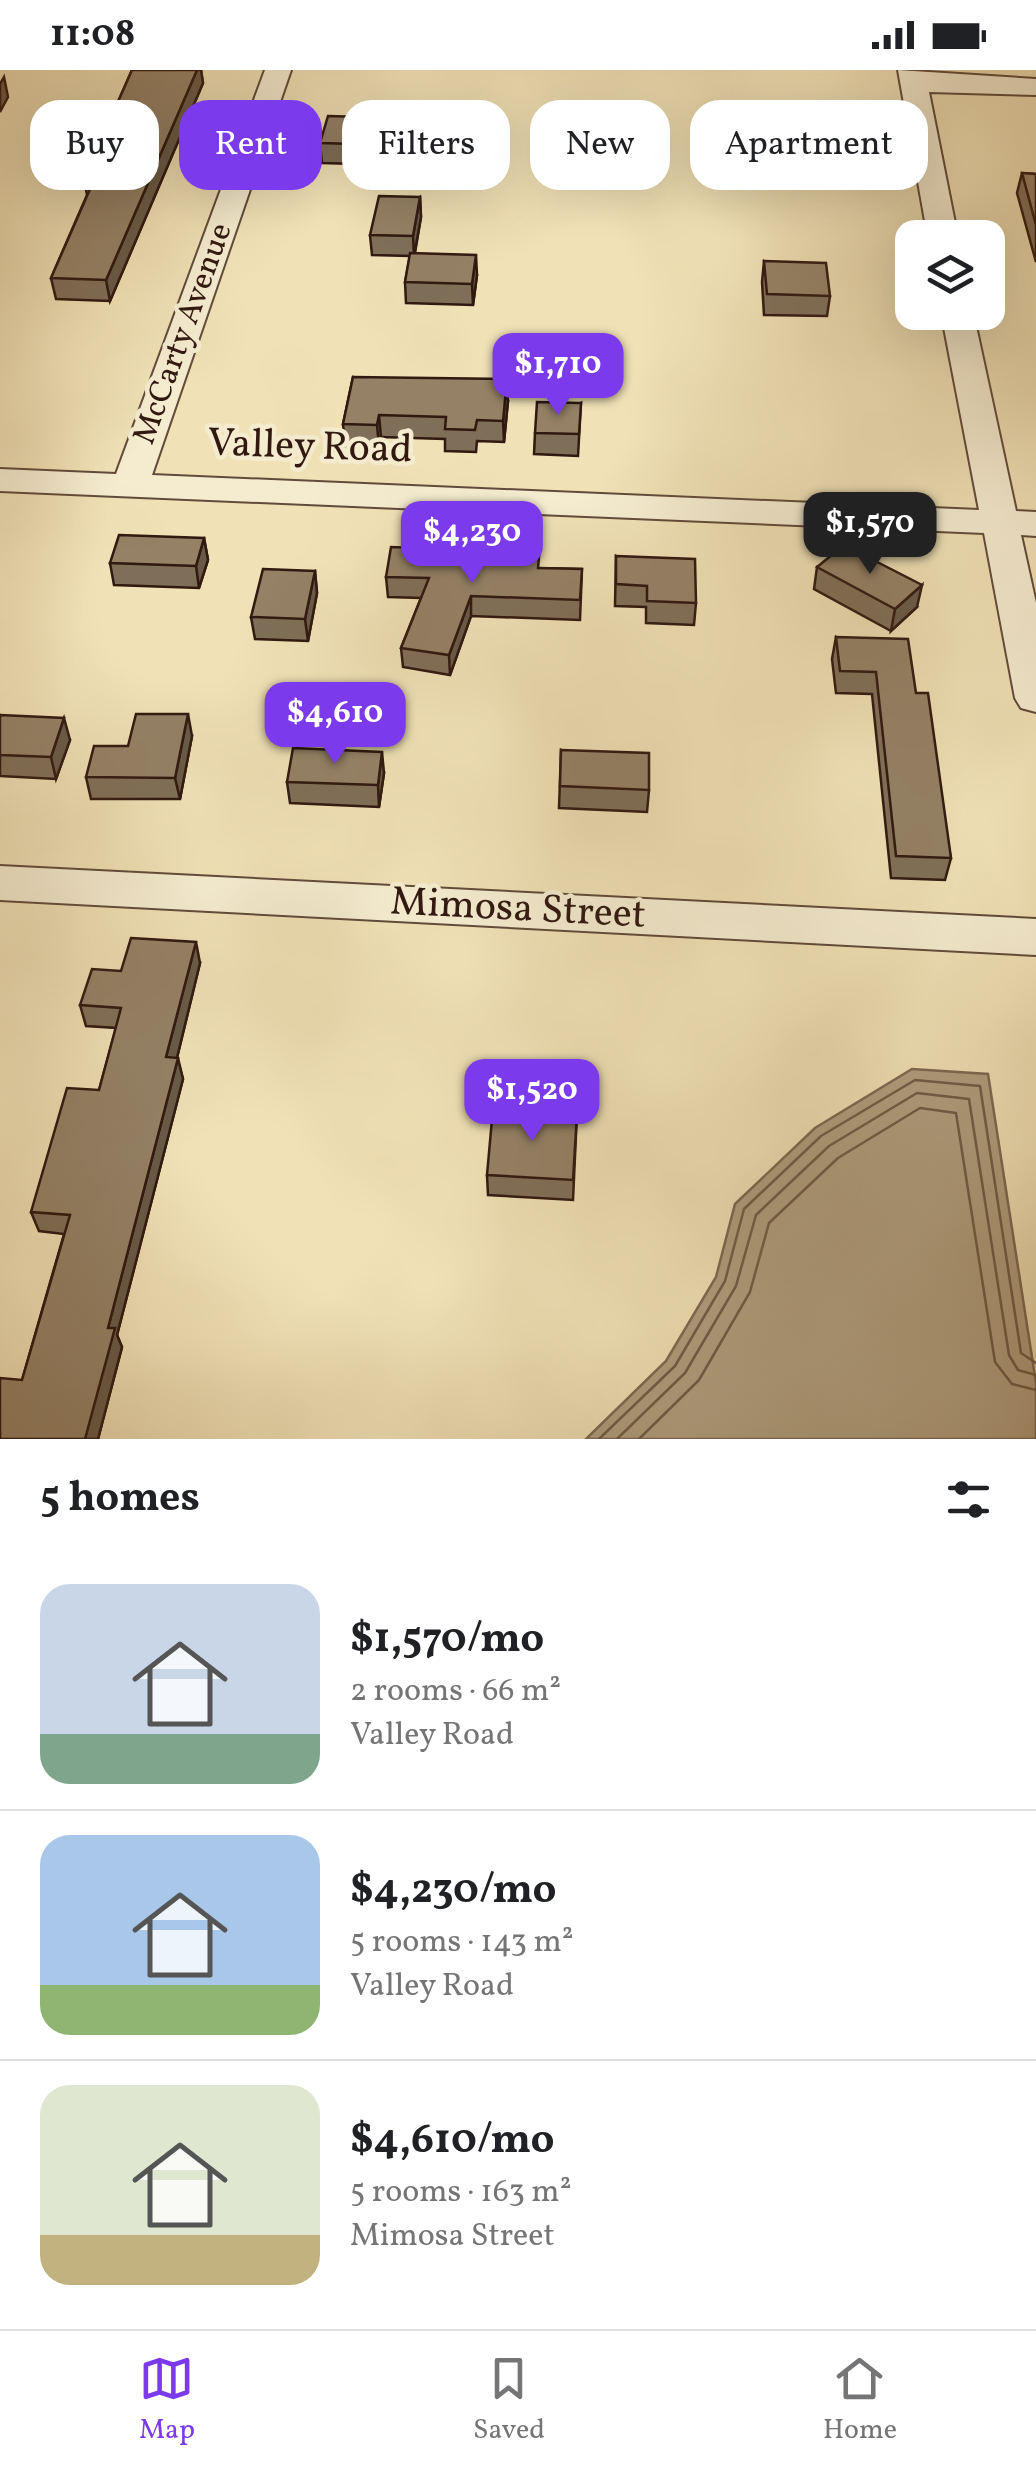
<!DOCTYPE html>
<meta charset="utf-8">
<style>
body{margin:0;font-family:Vollkorn,serif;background:#f6f6f6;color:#202124;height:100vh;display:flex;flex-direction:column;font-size:38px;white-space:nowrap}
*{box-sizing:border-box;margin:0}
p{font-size:32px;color:#757577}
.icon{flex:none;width:55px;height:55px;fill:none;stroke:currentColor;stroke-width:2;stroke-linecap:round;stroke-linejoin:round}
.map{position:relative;height:1369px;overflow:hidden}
.sheet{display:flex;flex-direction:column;background:#fff;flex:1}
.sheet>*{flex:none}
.banner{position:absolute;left:30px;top:30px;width:978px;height:90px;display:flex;gap:20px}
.tools{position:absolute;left:895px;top:150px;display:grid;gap:20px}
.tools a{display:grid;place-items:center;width:110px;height:110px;border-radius:20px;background:#fff;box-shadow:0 10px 40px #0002;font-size:50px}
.price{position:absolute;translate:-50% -85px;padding:0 22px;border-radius:20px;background:#7c3aed;color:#fff;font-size:32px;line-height:65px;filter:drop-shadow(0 2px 5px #0008)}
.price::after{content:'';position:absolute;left:50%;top:60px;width:30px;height:22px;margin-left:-15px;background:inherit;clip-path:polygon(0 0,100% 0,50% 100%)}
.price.on{background:#222;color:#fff}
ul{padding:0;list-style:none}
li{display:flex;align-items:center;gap:30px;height:250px;padding:0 40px}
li+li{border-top:2px solid #e0e0e0}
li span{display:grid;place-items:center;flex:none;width:280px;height:200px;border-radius:30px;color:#555}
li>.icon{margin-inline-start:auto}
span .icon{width:120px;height:120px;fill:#fffc;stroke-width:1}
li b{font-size:42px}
h2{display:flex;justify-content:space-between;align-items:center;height:120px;padding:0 40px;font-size:42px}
.tag{padding:0 35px;border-radius:30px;background:#fff;box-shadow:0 10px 40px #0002;font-size:35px;line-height:90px}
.tag.on{background:#7c3aed;color:#fff}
.status{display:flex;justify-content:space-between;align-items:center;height:70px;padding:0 50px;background:#fff;direction:ltr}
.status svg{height:28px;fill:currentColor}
.tab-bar{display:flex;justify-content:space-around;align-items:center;height:140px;border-top:2px solid #e0e0e0;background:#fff;font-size:28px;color:#757577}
.tab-bar a{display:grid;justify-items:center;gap:5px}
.tab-bar .on{color:#7c3aed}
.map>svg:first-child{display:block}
.water{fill:#af9d7e;stroke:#7d6852;stroke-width:2.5}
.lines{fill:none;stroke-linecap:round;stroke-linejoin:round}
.shore{stroke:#705b47;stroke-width:2.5}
.minor-casing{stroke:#614b3a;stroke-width:4}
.minor{fill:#f5ecd0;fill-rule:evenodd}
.wall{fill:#7f6f58;stroke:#311910;stroke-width:2.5}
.shaded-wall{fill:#685a47;stroke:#311910;stroke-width:2.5}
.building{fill:#948166;stroke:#311910;stroke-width:2.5}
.labels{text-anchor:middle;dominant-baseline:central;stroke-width:9;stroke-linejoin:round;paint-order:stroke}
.far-street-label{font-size:32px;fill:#311910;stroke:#f5ecd0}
.street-label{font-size:40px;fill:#311910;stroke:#f5ecd0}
</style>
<div class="status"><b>11:08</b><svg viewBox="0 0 49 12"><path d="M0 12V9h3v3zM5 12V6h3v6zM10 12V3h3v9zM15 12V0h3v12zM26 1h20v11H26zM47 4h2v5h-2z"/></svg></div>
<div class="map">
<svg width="1036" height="1369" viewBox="0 0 1036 1369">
<rect width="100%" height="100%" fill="#f0e1b6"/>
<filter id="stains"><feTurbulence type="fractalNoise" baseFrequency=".002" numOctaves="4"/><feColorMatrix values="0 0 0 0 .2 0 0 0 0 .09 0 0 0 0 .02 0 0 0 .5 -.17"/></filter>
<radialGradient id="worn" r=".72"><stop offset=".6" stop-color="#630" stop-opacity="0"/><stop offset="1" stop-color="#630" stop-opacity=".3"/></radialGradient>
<!-- water -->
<polygon class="water" points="912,999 988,1004 1036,1313 1036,1369 586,1369 666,1291 716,1207 735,1134 815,1058"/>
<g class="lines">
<!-- shore -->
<g class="shore">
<polyline points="599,1369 675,1296 725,1211 744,1139 821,1066 915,1010 980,1016 1021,1283 1036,1293"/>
<polyline points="617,1369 685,1303 736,1216 756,1145 829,1076 917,1023 969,1029 1009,1285 1018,1300 1036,1305"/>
<polyline points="639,1369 699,1310 750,1222 769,1153 838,1088 920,1038 956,1043 995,1292 1012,1314 1036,1320"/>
</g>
<defs>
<g id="minor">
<polygon points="265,0 291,0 152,405 979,440 941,242 973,242 1016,441 1036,442 1036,466 1021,465 1036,533 1036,642 1021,638 1015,628 984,463 0,421 0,399 116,404"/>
<polygon points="898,0 1036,9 1036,25 929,22 958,168 928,168"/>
<polygon points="0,796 1036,849 1036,885 0,830"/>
</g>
</defs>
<!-- minor casing -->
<use href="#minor" class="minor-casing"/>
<!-- minor -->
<use href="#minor" class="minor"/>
</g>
<!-- wall -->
<g class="wall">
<polygon points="132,0 201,0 203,13 110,231 56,229 51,208 87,125 84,109"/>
<polygon points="363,66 356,94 322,93 320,73"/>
<polygon points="1022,103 1036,104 1036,192 1017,123"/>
<polygon points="420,127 421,147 415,183 477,205 473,235 406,233 405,212 410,186 372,185 370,165"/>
<polygon points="764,191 830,226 827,246 764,245 762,212"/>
<polygon points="353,307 508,331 504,372 477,371 476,382 445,381 445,369 381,367 379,377 345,376 343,354"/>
<polygon points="581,333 578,386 534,384 535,363"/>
<polygon points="204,468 208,490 199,518 114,515 110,493"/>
<polygon points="616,486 696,533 694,555 646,553 646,537 615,536"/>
<polygon points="817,497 917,537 891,561 814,519"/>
<polygon points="539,498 582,499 580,550 471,546 450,605 403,597 401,578 421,528 388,527 386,507"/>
<polygon points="315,501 317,523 308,571 255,569 251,547"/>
<polygon points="836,567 916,623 951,788 945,810 891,808 872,624 836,623 832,589"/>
<polygon points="0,645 70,670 56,709 0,706"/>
<polygon points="192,666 180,729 91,729 86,707 128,676"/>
<polygon points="561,680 649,720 647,742 559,738"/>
<polygon points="384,703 379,737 290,733 287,712"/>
<polygon points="200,893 177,988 183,1009 117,1265 122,1277 98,1369 0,1369 22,1310 64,1164 39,1161 31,1142 99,1020 116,958 86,956 80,935 121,901"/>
<polygon points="577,1043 573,1130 488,1125 487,1105"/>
</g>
<!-- shaded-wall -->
<g class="shaded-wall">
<polygon points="197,0 201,0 203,13 110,231 106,210"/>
<polygon points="4,7 8,27 0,42 0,14"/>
<polygon points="361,47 363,66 356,94 355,74"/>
<polygon points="420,127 421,147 414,186 413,166"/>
<polygon points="476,185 477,205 473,235 472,214"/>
<polygon points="507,309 508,331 504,372 503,351"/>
<polygon points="379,345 381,367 379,377 377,355"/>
<polygon points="204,468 208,490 199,518 196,496"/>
<polygon points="315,501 317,523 308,571 305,549"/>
<polygon points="922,515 917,537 891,561 895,539"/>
<polygon points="471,526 471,546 450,605 449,585"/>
<polygon points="188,644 192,666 180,729 175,708"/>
<polygon points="64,648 70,670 56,709 51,687"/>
<polygon points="382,682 384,703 379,737 378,715"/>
<polygon points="196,872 200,893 172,1008 166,987"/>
<polygon points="178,988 183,1009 117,1265 122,1277 98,1369 85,1369 108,1258"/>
</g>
<!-- building -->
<g class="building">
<polygon points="132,0 197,0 106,210 51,208 94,110 84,109"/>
<polygon points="328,46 361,47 355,74 320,73"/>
<polygon points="1022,103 1036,104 1036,155"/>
<polygon points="379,126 420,127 413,166 370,165"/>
<polygon points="410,183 476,185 472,214 405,212"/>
<polygon points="764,191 826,193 830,226 767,224"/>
<polygon points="353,307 507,309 503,351 477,350 475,360 445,359 446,347 379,345 377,355 343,354"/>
<polygon points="537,332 581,333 579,364 535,363"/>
<polygon points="119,465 204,468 196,496 110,493"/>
<polygon points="844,475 922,515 895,539 817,497"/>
<polygon points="506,476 540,477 538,498 582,499 580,530 471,526 449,585 401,578 429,508 386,507 391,477 505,481"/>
<polygon points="616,486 695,489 696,533 647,531 647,516 616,514"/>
<polygon points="263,499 315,501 305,549 251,547"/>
<polygon points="836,567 908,569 916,623 928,623 951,788 896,786 876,602 840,601"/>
<polygon points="136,644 188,644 175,708 86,707 94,676 128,676"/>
<polygon points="0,645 64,648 51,687 0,685"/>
<polygon points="293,678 382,682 378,715 287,712"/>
<polygon points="561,680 649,683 649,720 560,716"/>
<polygon points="131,868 196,872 166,987 178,988 108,1258 115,1258 85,1369 0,1369 0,1308 22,1310 70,1145 31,1142 67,1018 99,1020 121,938 80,935 92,899 121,901"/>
<polygon points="493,1038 577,1043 573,1110 487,1105"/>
</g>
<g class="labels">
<!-- far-street labels -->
<g class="far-street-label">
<text transform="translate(184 264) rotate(-70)">McCarty Avenue</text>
</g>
<!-- street labels -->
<g class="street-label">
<text transform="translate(310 378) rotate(2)">Valley Road</text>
<text transform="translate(518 840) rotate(3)">Mimosa Street</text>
</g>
</g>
<rect width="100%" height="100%" filter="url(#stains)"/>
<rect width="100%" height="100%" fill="url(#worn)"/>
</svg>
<div class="tools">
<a><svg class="icon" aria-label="layers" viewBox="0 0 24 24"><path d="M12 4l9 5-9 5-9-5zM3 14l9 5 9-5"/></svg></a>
</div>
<b class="price" style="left:558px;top:348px">$1,710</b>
<b class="price on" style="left:870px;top:507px">$1,570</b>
<b class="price" style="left:472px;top:516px">$4,230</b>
<b class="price" style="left:335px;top:697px">$4,610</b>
<b class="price" style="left:532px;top:1074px">$1,520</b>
<div class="banner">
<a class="tag">Buy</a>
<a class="tag on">Rent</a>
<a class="tag">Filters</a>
<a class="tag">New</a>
<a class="tag">Apartment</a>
</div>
</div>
<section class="sheet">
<h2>5 homes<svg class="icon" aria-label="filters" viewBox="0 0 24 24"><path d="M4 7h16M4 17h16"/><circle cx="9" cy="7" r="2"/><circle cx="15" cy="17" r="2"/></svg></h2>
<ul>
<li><span style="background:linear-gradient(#c9d6e8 75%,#7fa58c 0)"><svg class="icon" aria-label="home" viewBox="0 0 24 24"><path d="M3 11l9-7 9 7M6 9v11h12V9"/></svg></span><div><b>$1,570/mo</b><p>2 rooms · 66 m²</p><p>Valley Road</p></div></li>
<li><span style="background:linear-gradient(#a9c7e8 75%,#8fb573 0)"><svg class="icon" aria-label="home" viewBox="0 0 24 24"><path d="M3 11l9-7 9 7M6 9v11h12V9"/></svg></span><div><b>$4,230/mo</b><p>5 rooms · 143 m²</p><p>Valley Road</p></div></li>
<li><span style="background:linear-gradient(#dfe7d0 75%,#c2b280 0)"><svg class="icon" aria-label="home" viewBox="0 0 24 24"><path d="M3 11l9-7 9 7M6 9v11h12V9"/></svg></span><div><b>$4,610/mo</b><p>5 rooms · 163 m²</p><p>Mimosa Street</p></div></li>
</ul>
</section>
<nav class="tab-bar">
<a class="on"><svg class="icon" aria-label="map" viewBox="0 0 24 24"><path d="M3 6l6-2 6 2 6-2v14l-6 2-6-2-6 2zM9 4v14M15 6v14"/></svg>Map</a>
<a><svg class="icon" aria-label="saved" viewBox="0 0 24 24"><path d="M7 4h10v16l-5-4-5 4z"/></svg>Saved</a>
<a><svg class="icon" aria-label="home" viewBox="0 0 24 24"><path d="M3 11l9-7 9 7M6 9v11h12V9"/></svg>Home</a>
</nav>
